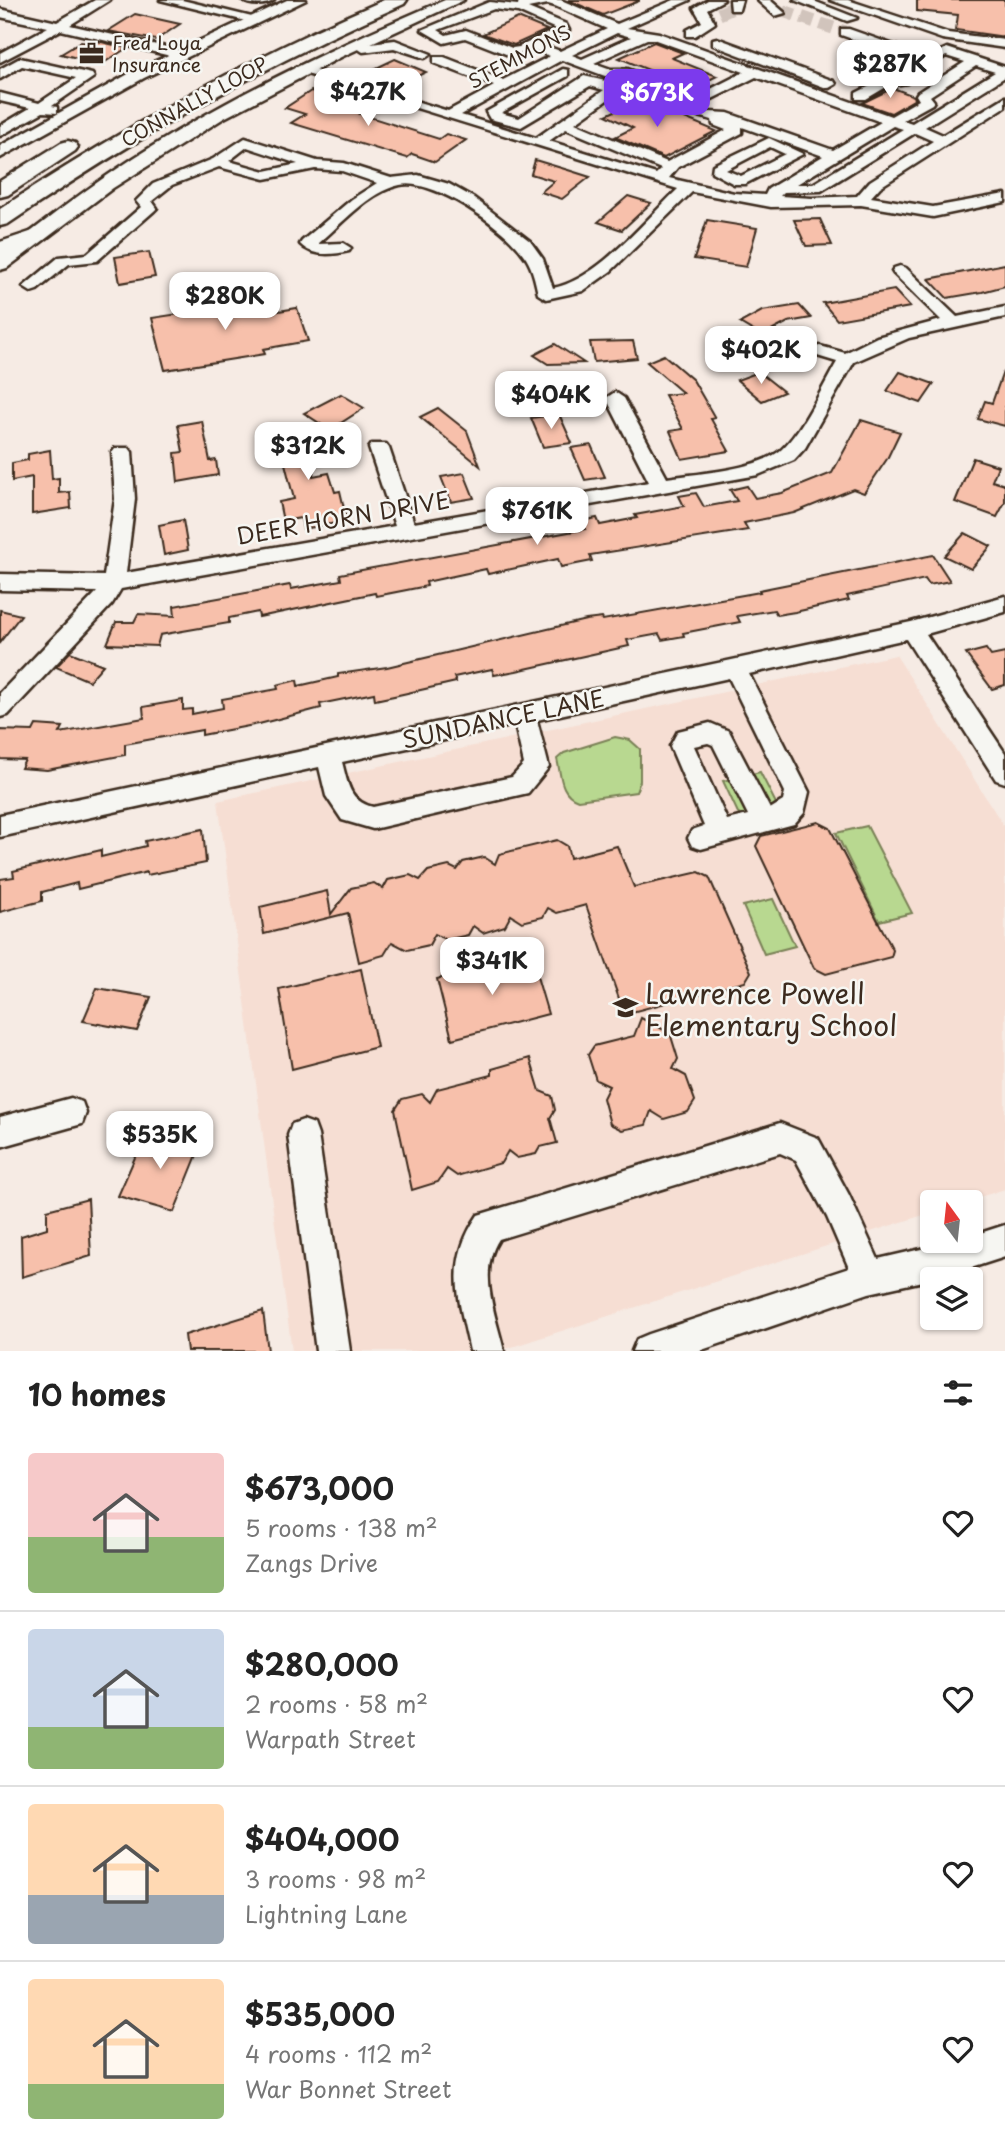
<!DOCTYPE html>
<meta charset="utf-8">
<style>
body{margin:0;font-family:"Playpen Sans",sans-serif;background:#f6f6f6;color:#222;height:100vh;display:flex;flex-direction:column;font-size:26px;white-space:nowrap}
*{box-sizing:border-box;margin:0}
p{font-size:23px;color:#767676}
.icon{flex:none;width:38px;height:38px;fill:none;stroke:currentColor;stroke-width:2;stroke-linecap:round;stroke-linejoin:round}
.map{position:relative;height:1351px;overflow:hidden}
.sheet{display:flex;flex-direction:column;background:#fff;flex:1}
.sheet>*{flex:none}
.needle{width:46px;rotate:345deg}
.fabs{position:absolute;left:920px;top:1190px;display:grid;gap:14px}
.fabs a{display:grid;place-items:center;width:63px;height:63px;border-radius:7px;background:#fff;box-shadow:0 2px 5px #0004;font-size:35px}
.price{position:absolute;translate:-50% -60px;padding:0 16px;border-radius:14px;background:#fff;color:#222;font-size:23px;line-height:46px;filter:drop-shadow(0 2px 4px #0008)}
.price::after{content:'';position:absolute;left:50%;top:42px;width:21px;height:16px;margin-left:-10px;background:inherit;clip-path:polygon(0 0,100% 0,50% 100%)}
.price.current{background:#7c3aed;color:#fff}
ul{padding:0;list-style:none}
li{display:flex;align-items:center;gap:21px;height:175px;padding:0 28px}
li+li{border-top:2px solid #e0e0e0}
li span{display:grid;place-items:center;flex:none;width:196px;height:140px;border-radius:7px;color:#555}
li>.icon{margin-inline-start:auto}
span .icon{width:84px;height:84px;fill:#fffc;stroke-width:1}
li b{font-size:30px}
h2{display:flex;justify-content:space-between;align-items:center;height:84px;padding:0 28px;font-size:30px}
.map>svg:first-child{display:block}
.built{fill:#f6ded3}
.green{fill:#b8d890;stroke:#7a8157;stroke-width:2}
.building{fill:#f7c0ab;stroke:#3b2a1e;stroke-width:2}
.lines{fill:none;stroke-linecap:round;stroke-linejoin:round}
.minor-tunnel{stroke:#d1c4bc;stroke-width:13;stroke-dasharray:13 7;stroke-linecap:butt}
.minor-casing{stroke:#3b2a1e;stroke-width:5}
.major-casing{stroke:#3b2a1e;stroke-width:5}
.highway-casing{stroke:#3b2a1e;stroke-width:5}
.minor{fill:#f6f6f2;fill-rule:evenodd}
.major{fill:#f6f6f2;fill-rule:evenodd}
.highway{fill:#f6f6f2;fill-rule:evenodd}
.labels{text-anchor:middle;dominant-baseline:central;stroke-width:5;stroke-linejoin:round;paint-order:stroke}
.far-poi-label{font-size:19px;fill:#3b2a1e;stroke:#f6f6f2;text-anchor:start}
.far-street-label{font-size:19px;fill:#3b2a1e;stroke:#f6f6f2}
.street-label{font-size:23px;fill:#3b2a1e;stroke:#f6f6f2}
.near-poi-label{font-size:28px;fill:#3b2a1e;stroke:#f6f6f2;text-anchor:start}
</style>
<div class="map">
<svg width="1005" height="1351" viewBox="0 0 1005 1351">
<rect width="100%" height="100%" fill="#f6ebe4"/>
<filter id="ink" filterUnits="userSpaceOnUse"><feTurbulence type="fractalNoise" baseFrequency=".0143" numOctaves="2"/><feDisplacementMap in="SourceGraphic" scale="14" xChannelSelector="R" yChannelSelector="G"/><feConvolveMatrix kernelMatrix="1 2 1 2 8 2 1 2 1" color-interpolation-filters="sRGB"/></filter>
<g filter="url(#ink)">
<!-- built -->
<polygon class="built" points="896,655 1005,828 1005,1189 964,1202 933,1202 933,1212 499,1351 292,1351 218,801"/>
<!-- green -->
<g class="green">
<path d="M615,737L630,740L640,749V781L636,792L578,800C560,794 561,775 557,759L564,753Z"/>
<polygon points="760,772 786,823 747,832 723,781"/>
<polygon points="867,826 912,913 879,921 836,833"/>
<polygon points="773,899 795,946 764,954 743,906"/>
</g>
<!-- building -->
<g class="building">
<polygon points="568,0 639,0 639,1 603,15"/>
<polygon points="917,0 1005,0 1005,37 956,30 958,15 917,11"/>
<polygon points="135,14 180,24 156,40 108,31"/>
<polygon points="518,18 547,30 514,45 483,34"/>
<polygon points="93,40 127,48 102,64 61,54 81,42 88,43"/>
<polygon points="654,42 683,53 672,58 717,76 693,88 619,58"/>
<polygon points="395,59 426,72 399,85 368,72"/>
<polygon points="893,88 914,96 915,99 891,113 862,103"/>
<polygon points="311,91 368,108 360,114 439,139 446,134 466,140 435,162 412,154 407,158 291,123 305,114 285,108"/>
<polygon points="624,97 672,116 680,116 716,131 664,158 615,137 633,128 606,115 624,107 613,102"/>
<polygon points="535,160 568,170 590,177 562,199 541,192 554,181 531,174"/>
<polygon points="628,196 651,203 622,230 598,222"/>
<polygon points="820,219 832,245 806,246 794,220"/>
<polygon points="707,220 757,228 746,267 694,259"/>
<polygon points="149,252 155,277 120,283 115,257"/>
<polygon points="1005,264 1005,286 982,292 947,298 929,279"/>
<polygon points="894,290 910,307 837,320 823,303"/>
<polygon points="258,295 263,312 267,313 297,308 308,341 263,349 265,354 165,370 152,318 179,314 178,308"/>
<polygon points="799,305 811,318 788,322 762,336 740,323 762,311"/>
<polygon points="633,341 637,358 594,362 590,342"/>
<polygon points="555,344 584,363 548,364 534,355"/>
<polygon points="664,355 693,380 715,418 711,419 729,451 682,459 670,431 683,429 665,395 683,393 647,362"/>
<polygon points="759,372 784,392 762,401 737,380"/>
<polygon points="900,372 934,384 921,403 887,391"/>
<polygon points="1003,372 1005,372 1005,426 978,419 985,401 992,403"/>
<polygon points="514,386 552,389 508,414"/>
<polygon points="341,394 364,408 330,430 304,413"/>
<polygon points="438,408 467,431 480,466 420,417"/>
<polygon points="559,414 572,443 543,447 531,418"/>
<polygon points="861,420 900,432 887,459 864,493 853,489 794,513 744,523 748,530 590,555 592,561 561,567 558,559 488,574 486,569 426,582 427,586 376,596 375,593 259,617 258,612 229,618 229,623 160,635 157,646 107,644 116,622 134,622 138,614 175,616 174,606 290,585 291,589 341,580 340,574 585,529 581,521 597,518 600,525 637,518 635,515 684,506 679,496 696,493 704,507 737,501 730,490 747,486 755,498 782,493 832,473"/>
<polygon points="202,421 210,461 216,460 218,475 178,482 175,453 183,452 178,425"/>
<polygon points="318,427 313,476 329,473 335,492 340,491 347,521 303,529 301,518 283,521 279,502 294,499 276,428"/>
<polygon points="591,445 605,477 585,480 571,448"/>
<polygon points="50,450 52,479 59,478 59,493 70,492 71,508 32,514 32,477 12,481 12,463 28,460 28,454"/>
<polygon points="973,458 998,466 992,481 1005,485 1005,502 997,517 955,502"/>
<polygon points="464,473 474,498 451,502 441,477"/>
<polygon points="183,520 188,550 164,555 159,525"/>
<polygon points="965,533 991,546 971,569 944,556"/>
<polygon points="933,555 950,581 929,585 925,579 847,596 849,600 795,612 777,615 774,610 737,616 740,622 683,633 684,636 662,640 659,634 627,640 629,646 516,671 494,675 492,669 454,677 456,682 394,696 375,700 374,693 320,704 321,708 259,724 202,735 202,730 125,744 125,755 47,770 21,768 25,760 0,759 0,730 33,731 36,725 63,727 60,733 144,718 143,707 183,700 183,710 192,709 192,714 223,708 222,699 278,689 277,685 297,680 298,686 338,677 338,674 387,667 586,620 602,618 603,620 760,592 759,590"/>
<polygon points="0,610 21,615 0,642"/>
<polygon points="986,649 991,656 1005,653 1005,685 992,689 966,654"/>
<polygon points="70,652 103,665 89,681 56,667"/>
<polygon points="818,822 830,828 893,950 891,957 826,974 814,968 756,846 761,836"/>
<polygon points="203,829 206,863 147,875 147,872 78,889 77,883 42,892 42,901 0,912 0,879 14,877 13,871 101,850 101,857 146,846 145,841"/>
<polygon points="557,840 567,846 570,858 617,846 634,887 699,872 709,877 751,972 745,982 632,1012 622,1007 586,905 557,913 548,908 543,917 522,922 511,915 505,926 483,933 473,926 468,935 446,940 435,934 429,945 407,950 392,942 384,955 359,962 348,913 264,934 260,907 327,891 331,914 351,888 374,883 383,889 388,880 410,875 420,880 428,871 449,866 457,870 463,862 484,857 495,864 499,854"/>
<polygon points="531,956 548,1014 452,1039 437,979"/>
<polygon points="361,969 377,1047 292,1069 279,989"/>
<polygon points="97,988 151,997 137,1031 83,1021"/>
<polygon points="641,1018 670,1033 678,1059 673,1069 686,1076 695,1101 688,1112 664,1119 651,1111 646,1125 622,1130 610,1124 603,1098 609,1086 596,1080 588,1055 594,1046 634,1036"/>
<polygon points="530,1058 540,1091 552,1096 555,1110 550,1118 557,1143 540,1147 536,1154 517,1158 508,1151 501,1163 457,1176 447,1169 438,1182 412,1190 395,1110 402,1099 422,1094 430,1102 437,1089 492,1075 492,1069"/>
<polygon points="147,1130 201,1145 174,1212 118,1196"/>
<polygon points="88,1199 91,1256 22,1277 21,1236 47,1228 47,1210"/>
<polygon points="263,1311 268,1351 187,1351 185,1335"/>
</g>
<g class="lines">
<!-- minor-tunnel -->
<g class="minor-tunnel">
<polyline points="783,11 845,32"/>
<polyline points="719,14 735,7"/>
</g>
<defs>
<g id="minor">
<polygon points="95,0 110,0 70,25 183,51 185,54 179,58 61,30 0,62 0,53 48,27 0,17 0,9 57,22"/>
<polygon points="160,0 182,0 260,19 254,23"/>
<path d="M242,0H274C267,6 249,6 242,0Z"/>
<path d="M519,0H561L617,24L674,0H690L627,28L659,33L891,116L919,100L916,95L918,92L965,62L946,56L907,83L888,86L866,99H856V93C878,81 899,76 919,63L841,35V29H849L928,57L947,48L1005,67V77L925,127L943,135L1005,97V107L880,187L871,197L933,207L1005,194V202L933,217L861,205L771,207L692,192L611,271L583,291L546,299L538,294C535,280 532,265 523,254C504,227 434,178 400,185C368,192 342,224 318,244L343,243L351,248L349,251C332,255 312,257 300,244L302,241L352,199L377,183L342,171L315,169L265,179L219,167L172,185L152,201L157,208L154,211L97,261L69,264L37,290L31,292L23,287L59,257L87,254L141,207L136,201L153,184L213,159L245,138L317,161L344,163L391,178L418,175L449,184L474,198L530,241L543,259L553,288C599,279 644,221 678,189L294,70L295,67H305L448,111L494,86L434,63V57H444L503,80L550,56L534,50L511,56L465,38L444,43L422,30L489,2L518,5ZM548,4L555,6L607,29L560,51L544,45L569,30L566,24L528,8ZM494,9L518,12L556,29L519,47L512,48L466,30L446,35L438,30ZM617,33L631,37L582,59L572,55ZM647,39H653L744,72L699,95L628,69H611L594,63ZM562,60L605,76H622L688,100L677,106L635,88L584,76L519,118L501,113L568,76V70L563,69L486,112L490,119L521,127L590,86L604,90L536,138L461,115ZM976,66L995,72L912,123L903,120L932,104L934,101L930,96ZM756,77L881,122L833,150L728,113L709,112L696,107ZM617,93L627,95L673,114L686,112L712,120L713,125L726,130L667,162L575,123ZM893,126L903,129L813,184H797ZM742,127L823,156L768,189L765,195L734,193L669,178L678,167L742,133ZM566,129L661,169L656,174L549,141ZM915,133L933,141L870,181L857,196L812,198L780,196L784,192L821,191ZM247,147L298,164L265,171L229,161Z"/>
<polygon points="708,0 724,0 707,9 715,23 695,36 687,36 687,30 702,22 694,8"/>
<polygon points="730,0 742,0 739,10 731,10"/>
<polygon points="757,0 770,0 785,13 775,16"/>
<polygon points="794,0 811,0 857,18 847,21"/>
<polygon points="830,0 848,0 948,33 1005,40 1005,48 942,39"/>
<polygon points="717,38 834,81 836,84 829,88 824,87 713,45 713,39"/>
<polygon points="395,40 431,54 425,58 394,48 363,52 357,48 363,44"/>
<polygon points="20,58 92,74 94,77 52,106 57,107 57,113 43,112 0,136 0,126 30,108 0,101 0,93 39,103 76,78 22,66 0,79 0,69"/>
<path d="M769,138L803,154L745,184H734L712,172L713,165ZM770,147L785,154L741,176L726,170Z"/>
<path d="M900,266L906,268L957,317L1005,307V317L909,338L854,362L805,448L794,460L758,475L121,589L112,604L8,715L0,717V693L97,592L0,590V574L104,576L115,499L112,452L115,448H129L132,452L135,499L126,573L395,526L369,448L372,444H386L389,448L414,523L649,482L606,398L615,392L624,398L667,478C698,473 759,470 782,449C802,431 823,386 837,362L814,355L811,351L814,347L820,346L845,353L877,337L941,320L894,274L892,271L894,268Z"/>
<path d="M1005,596V612L926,634L1005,753V783L996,780L906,639L749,674L809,792L804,813L794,824L701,849L692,846L688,838L692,830L704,826L670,746L678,731L710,723L729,731L770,809L783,801L785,792L729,678L537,720L549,767L528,793L373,829L342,820L326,796L319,767L0,837V815L911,622ZM515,725L524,764L512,777L373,807C349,801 348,784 342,762ZM708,743L713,745L748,815L727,820L694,746Z"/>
<polygon points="71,1098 82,1102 86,1113 82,1124 0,1147 0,1117"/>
<polygon points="303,1120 314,1124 318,1135 350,1351 316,1351 288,1135 292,1124"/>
<path d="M780,1123L818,1138L849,1195L878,1259L956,1241H971V1236L1005,1225V1257L946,1276L869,1293L699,1351H632L637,1339L649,1334L849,1268L827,1217L796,1160L780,1153L499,1239C477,1272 496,1316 504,1351H470C459,1299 445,1263 478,1215Z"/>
</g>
<g id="major">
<polygon points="287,0 306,0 144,78 0,158 0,146 132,72"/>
<path d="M445,0H464L341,57L224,118L113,188L7,268L0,270V255C39,226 76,196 117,169C219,101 331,48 445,0Z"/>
</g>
<g id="highway">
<path d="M384,0H407L404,4C265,65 134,138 8,224L0,226V209C122,128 249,58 384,0Z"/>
<polygon points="68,141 75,143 78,147 75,151 8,195 0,197 0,181 61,143"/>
<path d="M36,230L44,232L47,237C45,241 6,258 0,260V242Z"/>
</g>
</defs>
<!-- minor casing -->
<use href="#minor" class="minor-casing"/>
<!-- major casing -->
<use href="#major" class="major-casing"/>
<!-- highway casing -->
<use href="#highway" class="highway-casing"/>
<!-- minor -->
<use href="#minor" class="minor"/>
<!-- major -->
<use href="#major" class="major"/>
<!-- highway -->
<use href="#highway" class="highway"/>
</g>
</g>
<!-- icons -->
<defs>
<symbol id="office-bare" viewBox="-9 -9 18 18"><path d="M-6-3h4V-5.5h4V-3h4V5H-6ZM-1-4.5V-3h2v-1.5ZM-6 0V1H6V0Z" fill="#3b2a1e" stroke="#f6f6f2" stroke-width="2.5" paint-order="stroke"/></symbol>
<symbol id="school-bare" viewBox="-9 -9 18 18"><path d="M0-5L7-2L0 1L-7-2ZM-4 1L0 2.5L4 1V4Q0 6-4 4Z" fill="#3b2a1e" stroke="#f6f6f2" stroke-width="2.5" paint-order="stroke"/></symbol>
</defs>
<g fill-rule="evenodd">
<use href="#office-bare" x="74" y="36" width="35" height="35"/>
<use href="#school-bare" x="608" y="990" width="35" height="35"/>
</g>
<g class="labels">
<!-- far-poi labels -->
<g class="far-poi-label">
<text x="112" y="42">Fred Loya<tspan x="112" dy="22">Insurance</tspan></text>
</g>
<!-- far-street labels -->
<g class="far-street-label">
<text transform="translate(519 56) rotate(-28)">STEMMONS</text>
<text transform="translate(194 101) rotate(-29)">CONNALLY LOOP</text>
</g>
<!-- street labels -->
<g class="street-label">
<text transform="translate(343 517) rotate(-10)">DEER HORN DRIVE</text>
<text transform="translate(503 718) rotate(-12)">SUNDANCE LANE</text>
</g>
<!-- near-poi labels -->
<g class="near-poi-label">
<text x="645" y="992">Lawrence Powell<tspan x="645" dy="32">Elementary School</tspan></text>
</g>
</g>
</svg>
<div class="fabs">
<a><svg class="needle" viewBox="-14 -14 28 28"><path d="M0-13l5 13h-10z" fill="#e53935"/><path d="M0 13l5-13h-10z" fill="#767676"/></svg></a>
<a><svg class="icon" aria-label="layers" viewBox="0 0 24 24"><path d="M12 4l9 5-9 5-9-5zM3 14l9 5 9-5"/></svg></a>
</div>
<b class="price" style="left:890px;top:100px">$287K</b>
<b class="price" style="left:368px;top:128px">$427K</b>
<b class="price current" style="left:657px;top:129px">$673K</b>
<b class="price" style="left:225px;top:332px">$280K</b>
<b class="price" style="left:761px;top:386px">$402K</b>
<b class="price" style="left:551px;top:431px">$404K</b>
<b class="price" style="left:308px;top:482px">$312K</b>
<b class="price" style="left:537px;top:547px">$761K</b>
<b class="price" style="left:492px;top:997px">$341K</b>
<b class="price" style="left:160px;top:1171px">$535K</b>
</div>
<section class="sheet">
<h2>10 homes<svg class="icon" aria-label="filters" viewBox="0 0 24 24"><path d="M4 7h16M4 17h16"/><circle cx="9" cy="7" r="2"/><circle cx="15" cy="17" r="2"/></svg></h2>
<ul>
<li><span style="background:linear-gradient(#f6c9c9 60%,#8fb573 0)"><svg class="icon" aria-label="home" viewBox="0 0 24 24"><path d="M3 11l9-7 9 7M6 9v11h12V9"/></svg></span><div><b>$673,000</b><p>5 rooms · 138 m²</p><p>Zangs Drive</p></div><svg class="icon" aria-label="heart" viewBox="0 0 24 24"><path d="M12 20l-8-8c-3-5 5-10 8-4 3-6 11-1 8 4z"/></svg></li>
<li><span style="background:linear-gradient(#c9d6e8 70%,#8fb573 0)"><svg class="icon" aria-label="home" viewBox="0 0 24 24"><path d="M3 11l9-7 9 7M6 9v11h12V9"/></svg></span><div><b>$280,000</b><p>2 rooms · 58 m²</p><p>Warpath Street</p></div><svg class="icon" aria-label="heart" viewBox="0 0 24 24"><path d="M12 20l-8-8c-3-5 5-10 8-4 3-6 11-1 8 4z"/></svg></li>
<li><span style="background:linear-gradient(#ffd9b3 65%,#9aa5b1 0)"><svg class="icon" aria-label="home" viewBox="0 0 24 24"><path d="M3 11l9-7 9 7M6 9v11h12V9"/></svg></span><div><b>$404,000</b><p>3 rooms · 98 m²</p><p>Lightning Lane</p></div><svg class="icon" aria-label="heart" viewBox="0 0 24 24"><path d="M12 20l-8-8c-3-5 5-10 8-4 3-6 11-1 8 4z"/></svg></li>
<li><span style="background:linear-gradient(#ffd9b3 75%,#8fb573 0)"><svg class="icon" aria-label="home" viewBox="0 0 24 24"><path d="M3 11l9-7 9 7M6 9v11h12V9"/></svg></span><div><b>$535,000</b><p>4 rooms · 112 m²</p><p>War Bonnet Street</p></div><svg class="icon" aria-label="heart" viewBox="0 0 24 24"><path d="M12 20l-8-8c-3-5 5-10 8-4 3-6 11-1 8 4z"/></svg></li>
</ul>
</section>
